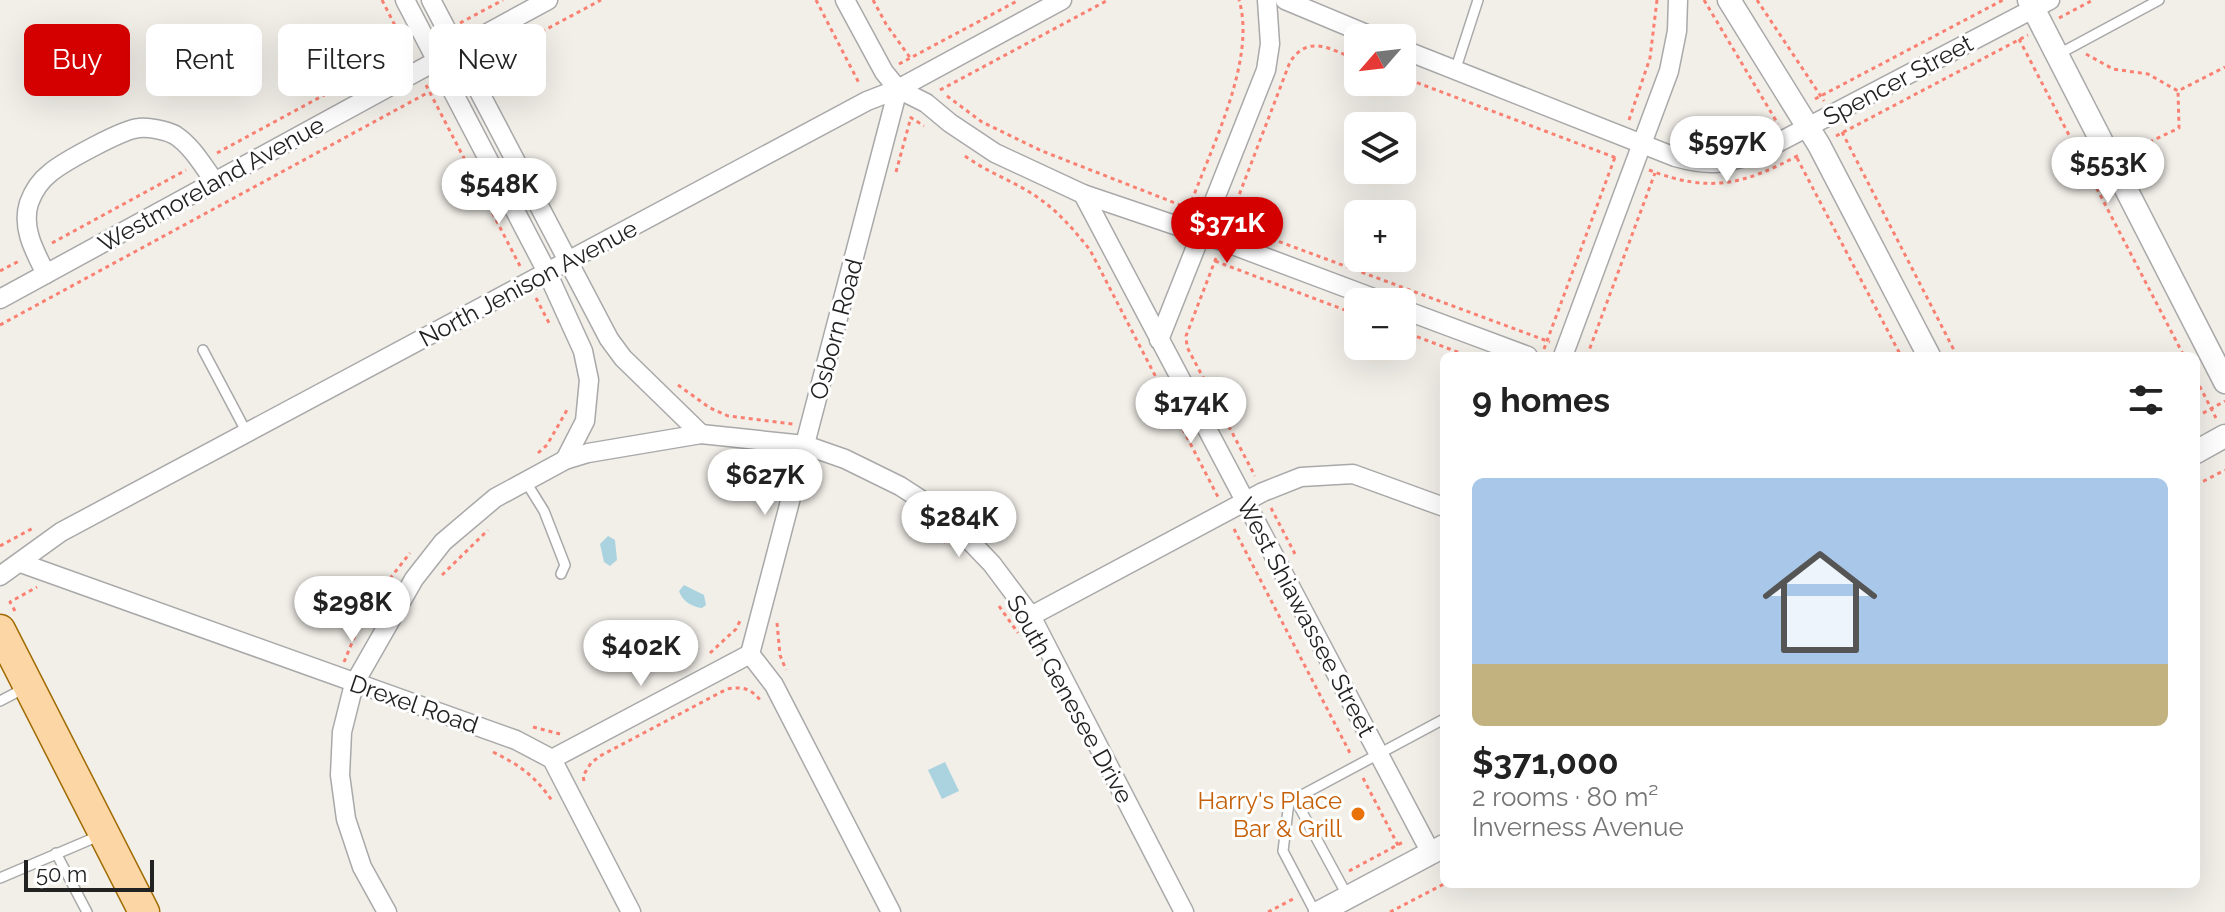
<!DOCTYPE html>
<meta charset="utf-8">
<style>
body{margin:0;font-family:Raleway,sans-serif;background:#f6f6f6;color:#222;height:100vh;display:flex;flex-direction:column;font-size:30px;white-space:nowrap}
*{box-sizing:border-box;margin:0}
p{font-size:26px;color:#767676}
.icon{flex:none;width:44px;height:44px;fill:none;stroke:currentColor;stroke-width:2;stroke-linecap:round;stroke-linejoin:round}
.map{position:relative;flex:1;overflow:hidden}
.panel{position:absolute;left:1440px;top:352px;width:760px;height:536px;display:flex;flex-direction:column;background:#fff;border-radius:12px;box-shadow:0 8px 32px #0002}
.panel>*{flex:none}
.guide{position:absolute;left:24px;top:24px;width:760px;height:72px;display:flex;gap:16px}
.needle{width:52px;rotate:242deg}
.buttons{position:absolute;left:1344px;top:24px;display:grid;gap:16px}
.buttons a{display:grid;place-items:center;width:72px;height:72px;border-radius:12px;background:#fff;box-shadow:0 8px 32px #0002;font-size:40px}
.scale{position:absolute;left:24px;bottom:20px;width:130px;box-sizing:border-box;padding-left:8px;border:4px solid #222;border-top:0;font-size:22px;line-height:28px;white-space:nowrap;color:#222;-webkit-text-stroke:6px #fff;paint-order:stroke}
.price{position:absolute;translate:-50% -68px;padding:0 18px;border-radius:28px;background:#fff;color:#222;font-size:26px;line-height:52px;filter:drop-shadow(0 2px 4px #0008)}
.price::after{content:'';position:absolute;left:50%;top:48px;width:24px;height:18px;margin-left:-12px;background:inherit;clip-path:polygon(0 0,100% 0,50% 100%)}
.price.current{background:#d40000;color:#fff}
ul{padding:0;list-style:none}
li{display:grid;align-content:center;gap:16px;height:424px;padding:0 32px}
li span{display:grid;place-items:center;height:248px;border-radius:12px;color:#555}
li>.icon{margin-inline-start:auto}
span .icon{width:144px;height:144px;fill:#fffc;stroke-width:1}
li b{font-size:34px}
h2{display:flex;justify-content:space-between;align-items:center;height:96px;padding:0 32px;font-size:34px}
.tag{padding:0 28px;border-radius:12px;background:#fff;box-shadow:0 8px 32px #0002;font-size:28px;line-height:72px}
.tag.current{background:#d40000;color:#fff}
.map>svg:first-child{display:block}
.water{fill:#aad3df}
.lines{fill:none;stroke-linecap:round;stroke-linejoin:round}
.service-casing{stroke:#a9a9a9;stroke-width:12}
.minor-casing{stroke:#a9a9a9;stroke-width:21}
.tertiary-casing{stroke:#a9a9a9;stroke-width:25}
.primary-casing{stroke:#a06b00;stroke-width:33}
.path{stroke:#fa8072;stroke-width:3;stroke-dasharray:4 4;stroke-linecap:butt}
.service{stroke:#fff;stroke-width:9}
.minor{stroke:#fff;stroke-width:18}
.tertiary{stroke:#fff;stroke-width:22}
.primary{stroke:#fcd6a4;stroke-width:30}
.food-dot{fill:#e8710a;stroke:#fff;stroke-width:3}
.labels{text-anchor:middle;dominant-baseline:central;stroke-width:6;stroke-linejoin:round;paint-order:stroke}
.street-label{font-size:24px;fill:#222;stroke:#fff}
.food-label{font-size:24px;fill:#c56008;stroke:#fff;text-anchor:end}
</style>
<div class="map">
<svg width="2225" height="912" viewBox="0 0 2225 912">
<rect width="100%" height="100%" fill="#f2efe9"/>
<!-- water -->
<g class="water">
<polygon points="608,536 615,540 617,560 610,566 604,562 600,544"/>
<path d="M684,585L704,595L706,605L702,608C692,607 682,601 679,591Z"/>
<polygon points="945,762 959,791 942,799 928,770"/>
</g>
<g class="lines">
<defs>
<g id="service">
<polyline points="2057,55 2159,0"/>
<polyline points="1455,71 1478,0"/>
<polyline points="203,350 247,433"/>
<polyline points="526,482 544,511 565,565 561,574"/>
<polyline points="0,701 25,688"/>
<polyline points="1295,799 1348,897"/>
<polyline points="56,853 87,912"/>
<polyline points="0,878 101,835"/>
<polyline points="1315,912 1283,851 1289,802 1444,719"/>
</g>
<g id="minor">
<polyline points="405,0 547,272 583,351 589,380 585,421 565,460"/>
<polyline points="431,0 609,339 623,358 701,434"/>
<polyline points="845,0 884,72 898,89 926,103 950,123 995,153 1083,194 1431,853"/>
<polyline points="1285,0 1376,38"/>
<path d="M1402,49L1675,157C1711,167 1725,164 1760,152L2050,0"/>
<polyline points="1083,194 1222,241 1384,302"/>
<path d="M46,274C35,252 21,228 29,203C33,192 41,180 50,173C63,162 123,129 139,128C149,127 165,130 175,135C192,146 203,166 215,182"/>
<polyline points="0,299 548,0"/>
<polyline points="1402,309 1528,356"/>
<polyline points="1159,340 1266,70 1270,44 1267,0"/>
<polyline points="1563,356 1669,71 1677,31 1678,0"/>
<polyline points="21,563 516,740 552,759 631,912"/>
<polyline points="0,576 61,532 867,101 898,89 1062,0"/>
<polyline points="1031,616 1263,492 1301,477 1353,474 1444,507"/>
<polyline points="552,759 750,654"/>
<polyline points="387,912 362,867 346,819 340,775 342,732 354,684 414,579 443,542 495,498 565,460 588,453 701,434 805,445 845,459 900,486 945,515 992,564 1031,616 1184,912"/>
<polyline points="891,912 774,685 750,654 898,89"/>
</g>
<g id="tertiary">
<polyline points="1729,0 1819,145 1929,356"/>
<polyline points="2029,0 2225,382"/>
<polyline points="2196,452 2225,436"/>
<polyline points="1320,912 1444,846"/>
</g>
<polyline id="primary" points="0,630 144,912"/>
</defs>
<!-- service casing -->
<use href="#service" class="service-casing"/>
<!-- minor casing -->
<use href="#minor" class="minor-casing"/>
<!-- tertiary casing -->
<use href="#tertiary" class="tertiary-casing"/>
<!-- primary casing -->
<use href="#primary" class="primary-casing"/>
<!-- path -->
<g class="path">
<polyline points="382,0 411,57"/>
<polyline points="816,0 860,85"/>
<polyline points="873,0 886,24 911,59"/>
<polyline points="1704,0 1778,124"/>
<polyline points="1757,0 1824,101"/>
<polyline points="2059,18 2093,0"/>
<polyline points="460,23 503,0"/>
<polyline points="2019,39 2184,356"/>
<polyline points="2086,54 2113,69 2148,74 2178,91 2225,67"/>
<polyline points="485,62 601,0"/>
<polyline points="899,64 1019,0"/>
<polyline points="1402,77 1619,159"/>
<polyline points="426,85 520,266"/>
<polyline points="940,90 1108,0"/>
<polyline points="947,96 982,122 1042,151 1193,210"/>
<polyline points="1815,99 2003,0"/>
<polyline points="910,117 924,126"/>
<polyline points="1629,120 1650,58 1657,0"/>
<polyline points="1842,132 1957,356"/>
<polyline points="1836,136 2028,35"/>
<polyline points="2135,149 2179,128 2178,91"/>
<polyline points="217,153 407,50"/>
<path d="M965,156C988,173 1014,181 1037,197C1058,211 1074,230 1090,250L1218,497"/>
<polyline points="1797,158 1901,356"/>
<path d="M1649,170C1711,194 1745,184 1801,154"/>
<polyline points="896,172 911,117"/>
<path d="M1189,208C1210,150 1257,60 1239,0"/>
<path d="M1228,224L1290,62C1309,33 1331,50 1358,60"/>
<polyline points="1264,236 1550,342"/>
<polyline points="52,243 186,170"/>
<polyline points="1216,258 1186,336 1187,347 1255,476"/>
<polyline points="1215,261 1358,315"/>
<polyline points="0,271 21,260"/>
<polyline points="536,298 549,323"/>
<polyline points="0,325 429,92"/>
<polyline points="1402,331 1468,356"/>
<polyline points="1544,349 1615,157"/>
<polyline points="1587,356 1655,173"/>
<polyline points="2196,379 2216,418"/>
<polyline points="678,385 710,408 728,416 793,424"/>
<polyline points="2196,417 2225,401"/>
<polyline points="538,453 547,445 567,410"/>
<polyline points="2196,485 2225,470"/>
<polyline points="1271,508 1295,554"/>
<polyline points="907,513 945,543"/>
<polyline points="1234,529 1350,753"/>
<polyline points="0,546 35,527"/>
<polyline points="442,575 488,530"/>
<polyline points="999,606 1018,633"/>
<polyline points="15,611 10,602 37,587"/>
<polyline points="777,623 780,655 786,670"/>
<polyline points="710,653 736,629 740,621"/>
<polyline points="344,662 366,609 410,553"/>
<polyline points="533,727 560,734"/>
<path d="M493,752C521,766 535,776 553,802"/>
<polyline points="1363,778 1400,849"/>
<path d="M584,781L583,776L591,763L600,756L727,689C744,686 751,689 762,702"/>
<polyline points="1349,871 1405,841"/>
<polyline points="1268,912 1295,898"/>
<polyline points="1390,912 1444,884"/>
</g>
<!-- service -->
<use href="#service" class="service"/>
<!-- minor -->
<use href="#minor" class="minor"/>
<!-- tertiary -->
<use href="#tertiary" class="tertiary"/>
<!-- primary -->
<use href="#primary" class="primary"/>
</g>
<!-- markers -->
<circle class="food-dot" cx="1358" cy="814" r="8"/>
<g class="labels">
<!-- street labels -->
<g class="street-label">
<text transform="translate(1898 80) rotate(-28)">Spencer Street</text>
<text transform="translate(211 184) rotate(-29)">Westmoreland Avenue</text>
<text transform="translate(528 283) rotate(-28)">North Jenison Avenue</text>
<text transform="translate(836 329) rotate(-75)">Osborn Road</text>
<text transform="translate(1306 617) rotate(62)">West Shiawassee Street</text>
<text transform="translate(1070 699) rotate(61)">South Genesee Drive</text>
<text transform="translate(414 704) rotate(19)">Drexel Road</text>
</g>
<!-- food labels -->
<g class="food-label">
<text x="1342" y="800">Harry's Place<tspan x="1342" dy="28">Bar &amp; Grill</tspan></text>
</g>
</g>
</svg>
<div class="buttons">
<a><svg class="needle" viewBox="-14 -14 28 28"><path d="M0-13l5 13h-10z" fill="#e53935"/><path d="M0 13l5-13h-10z" fill="#767676"/></svg></a>
<a><svg class="icon" aria-label="layers" viewBox="0 0 24 24"><path d="M12 4l9 5-9 5-9-5zM3 14l9 5 9-5"/></svg></a>
<a>+</a>
<a>−</a>
</div>
<div class="scale">50 m</div>
<b class="price" style="left:1727px;top:184px">$597K</b>
<b class="price" style="left:2108px;top:205px">$553K</b>
<b class="price" style="left:499px;top:226px">$548K</b>
<b class="price current" style="left:1227px;top:265px">$371K</b>
<b class="price" style="left:1191px;top:445px">$174K</b>
<b class="price" style="left:765px;top:517px">$627K</b>
<b class="price" style="left:959px;top:559px">$284K</b>
<b class="price" style="left:352px;top:644px">$298K</b>
<b class="price" style="left:641px;top:688px">$402K</b>
<div class="guide">
<a class="tag current">Buy</a>
<a class="tag">Rent</a>
<a class="tag">Filters</a>
<a class="tag">New</a>
</div>
<section class="panel">
<h2>9 homes<svg class="icon" aria-label="filters" viewBox="0 0 24 24"><path d="M4 7h16M4 17h16"/><circle cx="9" cy="7" r="2"/><circle cx="15" cy="17" r="2"/></svg></h2>
<ul>
<li><span style="background:linear-gradient(#a9c7e8 75%,#c2b280 0)"><svg class="icon" aria-label="home" viewBox="0 0 24 24"><path d="M3 11l9-7 9 7M6 9v11h12V9"/></svg></span><div><b>$371,000</b><p>2 rooms · 80 m²</p><p>Inverness Avenue</p></div></li>
</ul>
</section>
</div>
